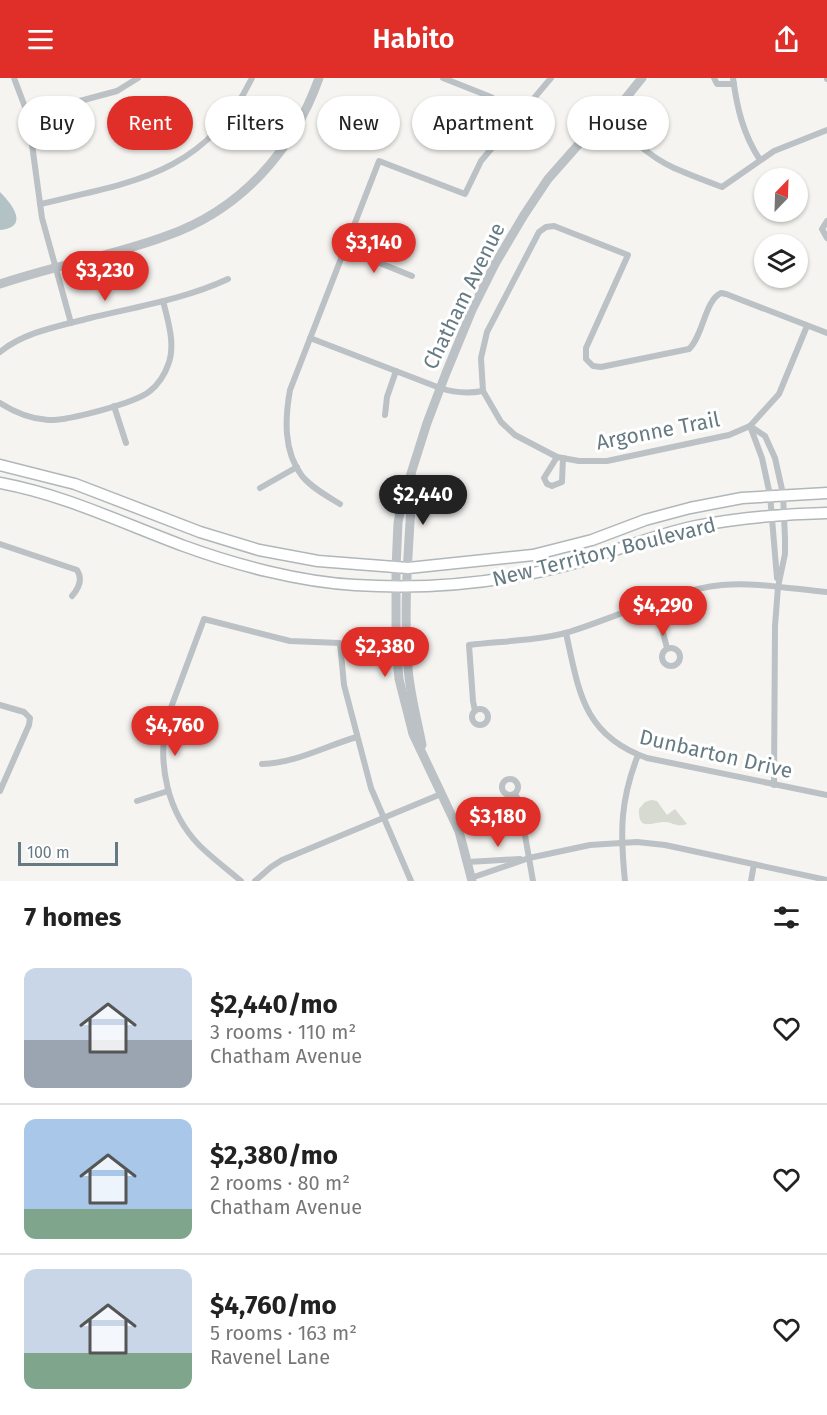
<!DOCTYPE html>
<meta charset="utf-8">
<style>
body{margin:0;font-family:"Fira Sans",sans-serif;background:#f2f2f2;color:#222;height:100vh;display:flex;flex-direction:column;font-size:22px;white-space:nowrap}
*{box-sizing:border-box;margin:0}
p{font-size:20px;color:#767676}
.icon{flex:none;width:33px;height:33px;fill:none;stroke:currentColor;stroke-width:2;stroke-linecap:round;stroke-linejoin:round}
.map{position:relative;height:803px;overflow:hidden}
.details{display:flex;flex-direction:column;background:#fff;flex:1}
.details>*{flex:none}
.hud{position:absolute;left:18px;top:18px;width:792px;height:54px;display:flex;gap:12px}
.needle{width:39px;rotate:23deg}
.buttons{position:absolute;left:754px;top:90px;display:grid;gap:12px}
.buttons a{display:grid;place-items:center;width:54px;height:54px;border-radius:50%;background:#fff;box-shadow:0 2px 4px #0004;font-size:30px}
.scale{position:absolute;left:18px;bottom:15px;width:100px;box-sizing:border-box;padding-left:6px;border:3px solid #657a82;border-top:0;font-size:16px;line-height:21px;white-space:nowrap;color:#657a82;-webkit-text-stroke:4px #fff;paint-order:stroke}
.price{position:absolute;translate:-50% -51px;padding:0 14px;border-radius:21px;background:#df2f28;color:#fff;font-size:20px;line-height:39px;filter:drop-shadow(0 2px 3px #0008)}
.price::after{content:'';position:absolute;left:50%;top:36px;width:18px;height:14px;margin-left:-9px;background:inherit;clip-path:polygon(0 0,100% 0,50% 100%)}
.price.on{background:#222;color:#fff}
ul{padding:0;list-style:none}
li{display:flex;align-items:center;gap:18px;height:150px;padding:0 24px}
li+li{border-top:2px solid #e0e0e0}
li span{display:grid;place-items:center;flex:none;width:168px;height:120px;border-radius:12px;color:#555}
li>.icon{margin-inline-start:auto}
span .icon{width:72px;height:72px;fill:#fffc;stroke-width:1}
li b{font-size:26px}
h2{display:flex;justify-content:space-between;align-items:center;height:72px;padding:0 24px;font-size:26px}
.pill{padding:0 21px;border-radius:27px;background:#fff;box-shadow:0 2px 4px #0004;font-size:21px;line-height:54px}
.pill.on{background:#df2f28;color:#fff}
header{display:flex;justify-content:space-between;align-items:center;height:78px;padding:0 24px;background:#df2f28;color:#fff;font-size:27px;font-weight:600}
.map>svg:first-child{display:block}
.green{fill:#d6dad1}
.water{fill:#b3c3c5}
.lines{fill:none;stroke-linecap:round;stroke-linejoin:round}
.secondary-casing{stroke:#b0b7ba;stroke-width:13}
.minor{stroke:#bbc1c4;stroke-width:6}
.tertiary{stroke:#bbc1c4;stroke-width:9}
.secondary{stroke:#fff;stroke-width:10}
.labels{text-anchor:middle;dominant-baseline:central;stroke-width:6;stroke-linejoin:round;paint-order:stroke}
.street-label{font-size:21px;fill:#657a82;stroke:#fff}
</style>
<header><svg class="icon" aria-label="menu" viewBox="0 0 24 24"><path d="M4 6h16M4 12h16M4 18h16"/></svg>Habito<svg class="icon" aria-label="share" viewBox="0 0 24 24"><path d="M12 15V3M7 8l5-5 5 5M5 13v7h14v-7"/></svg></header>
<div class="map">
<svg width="827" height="803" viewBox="0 0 827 803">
<rect width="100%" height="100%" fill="#f5f4f1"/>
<!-- green -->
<path class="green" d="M651,722L657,723L667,737L675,731L687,746C676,750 672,743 663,744C650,745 638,753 639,731L645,724Z"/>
<!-- water -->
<path class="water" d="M0,114C12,126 30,149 0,152Z"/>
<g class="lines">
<defs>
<g id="secondary">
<polyline points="0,387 75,406 200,454 259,472 318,483 408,490 533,477 592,462 645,442 690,430 742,420 827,415"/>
<path d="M0,405C65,417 122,445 184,468C236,487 300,504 355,507C431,512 507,504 579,484C618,472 657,456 696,448C739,440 784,436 827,435"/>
</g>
</defs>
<!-- secondary casing -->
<use href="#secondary" class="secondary-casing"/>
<!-- minor -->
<g class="minor">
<polyline points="14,0 28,37 42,140 71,245"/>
<polyline points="443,0 491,19 519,37"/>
<polyline points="714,0 717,6 734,6"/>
<path d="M733,0C737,30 743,56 760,82"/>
<polyline points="827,0 827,1"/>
<polyline points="28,37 117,13 138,0"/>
<path d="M608,38C628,58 648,78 674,90C690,97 706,103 722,109L774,73L827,52"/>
<path d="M40,126C134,104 205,96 252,0"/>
<polyline points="827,143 822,151 827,160"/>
<polyline points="345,171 412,198"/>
<path d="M807,248L779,316L750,348L729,357L607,383H579L557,379L515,357L501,344L483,313L482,297L481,280L487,254L539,154L546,149L554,148L628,177L586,270V281L593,288L601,289L689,271C703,258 705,222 721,215L726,216L827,255"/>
<path d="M310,260L440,310C455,315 467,316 483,313"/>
<path d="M0,274C24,254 60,248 90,240C136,229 185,221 228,201"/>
<path d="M0,325C14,334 31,341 48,342C67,343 136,325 150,313C158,307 165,296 168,287C176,267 168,243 163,223"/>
<polyline points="114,328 126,365"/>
<polyline points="385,337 387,319 396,293"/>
<polyline points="750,348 765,358 775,380 783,416 785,460 785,476 778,509 775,548 774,707"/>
<polyline points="750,348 762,380 770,417 777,500"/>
<polyline points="557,379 544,400 547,406 552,408 562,404 563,380"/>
<polyline points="260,410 297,389"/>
<path d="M340,426C327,418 312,410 302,398C283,373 285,340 290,312L379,83L465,116L481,83L551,0"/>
<path d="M0,466L77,492C83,501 79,510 72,518"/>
<polyline points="655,524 667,570"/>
<path d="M566,555C579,614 583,657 647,680L827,717"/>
<circle cx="671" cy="579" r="9"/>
<polyline points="0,627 24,634 30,640 29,647 0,713"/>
<circle cx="480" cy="639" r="8"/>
<path d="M475,633L473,623L469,567C501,563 537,563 569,554C617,539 672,512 722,507C757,504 792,511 827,514"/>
<path d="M262,686C296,685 325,668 357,659"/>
<circle cx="510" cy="709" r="8"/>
<polyline points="515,716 519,723 533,803"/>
<polyline points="137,723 168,713"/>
<polyline points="468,784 520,781"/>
<polyline points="471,800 529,780 590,767 637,764 665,767 827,802"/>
<path d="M241,803C227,791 212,780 199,767C167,734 158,687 166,643L204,541L290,563L340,565L344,607L371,710L411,803"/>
<polyline points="255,803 271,789 282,782 441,716"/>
<path d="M625,803C620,754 620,723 638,677"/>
<polyline points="751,803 754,786"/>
</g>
<!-- tertiary -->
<g class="tertiary">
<path d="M0,206C55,187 113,178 166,158C241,132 293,73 319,0"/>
<path d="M413,400C409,462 403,528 408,590C410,616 417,641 422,667"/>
<polyline points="472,803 459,753 413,656 399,601 396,569 396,490 398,445 402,424 427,345 446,295 472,232 495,186 524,137 548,101 586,58 617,31 642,0"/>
</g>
<!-- secondary -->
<use href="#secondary" class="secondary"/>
</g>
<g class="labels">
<!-- street labels -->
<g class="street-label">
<text transform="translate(464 218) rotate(-64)">Chatham Avenue</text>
<text transform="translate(658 353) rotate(-11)">Argonne Trail</text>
<text transform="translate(604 474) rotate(-14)">New Territory Boulevard</text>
<text transform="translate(716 676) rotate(13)">Dunbarton Drive</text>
</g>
</g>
</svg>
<div class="buttons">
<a><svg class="needle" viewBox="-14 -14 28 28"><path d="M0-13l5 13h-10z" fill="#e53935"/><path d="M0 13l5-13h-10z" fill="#767676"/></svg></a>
<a><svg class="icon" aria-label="layers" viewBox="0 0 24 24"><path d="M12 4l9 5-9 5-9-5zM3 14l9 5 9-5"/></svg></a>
</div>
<div class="scale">100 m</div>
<b class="price" style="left:374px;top:196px">$3,140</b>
<b class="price" style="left:105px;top:224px">$3,230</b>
<b class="price on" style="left:423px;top:448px">$2,440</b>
<b class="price" style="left:663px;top:559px">$4,290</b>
<b class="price" style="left:385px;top:600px">$2,380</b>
<b class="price" style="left:175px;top:679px">$4,760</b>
<b class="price" style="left:498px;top:770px">$3,180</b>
<div class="hud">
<a class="pill">Buy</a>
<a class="pill on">Rent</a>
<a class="pill">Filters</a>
<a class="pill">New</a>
<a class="pill">Apartment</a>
<a class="pill">House</a>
</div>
</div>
<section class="details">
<h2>7 homes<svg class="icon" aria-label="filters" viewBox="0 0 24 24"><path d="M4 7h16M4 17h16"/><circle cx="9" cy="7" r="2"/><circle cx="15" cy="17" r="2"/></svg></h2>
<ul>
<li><span style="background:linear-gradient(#c9d6e8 60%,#9aa5b1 0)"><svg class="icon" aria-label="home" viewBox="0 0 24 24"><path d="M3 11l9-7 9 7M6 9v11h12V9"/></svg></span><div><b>$2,440/mo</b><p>3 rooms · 110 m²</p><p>Chatham Avenue</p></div><svg class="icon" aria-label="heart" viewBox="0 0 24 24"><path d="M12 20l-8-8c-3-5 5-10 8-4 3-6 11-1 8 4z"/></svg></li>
<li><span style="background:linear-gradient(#a9c7e8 75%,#7fa58c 0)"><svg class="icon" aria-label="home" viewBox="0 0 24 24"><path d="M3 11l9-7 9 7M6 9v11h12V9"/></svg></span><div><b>$2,380/mo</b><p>2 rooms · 80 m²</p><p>Chatham Avenue</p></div><svg class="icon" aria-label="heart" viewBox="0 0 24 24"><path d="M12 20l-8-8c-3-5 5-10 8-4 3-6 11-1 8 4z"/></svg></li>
<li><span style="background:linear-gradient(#c9d6e8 70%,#7fa58c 0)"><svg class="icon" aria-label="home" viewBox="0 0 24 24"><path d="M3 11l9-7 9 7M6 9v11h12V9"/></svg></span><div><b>$4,760/mo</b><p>5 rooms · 163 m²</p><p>Ravenel Lane</p></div><svg class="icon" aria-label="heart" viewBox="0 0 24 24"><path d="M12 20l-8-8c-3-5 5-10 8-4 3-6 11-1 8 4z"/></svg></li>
</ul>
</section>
